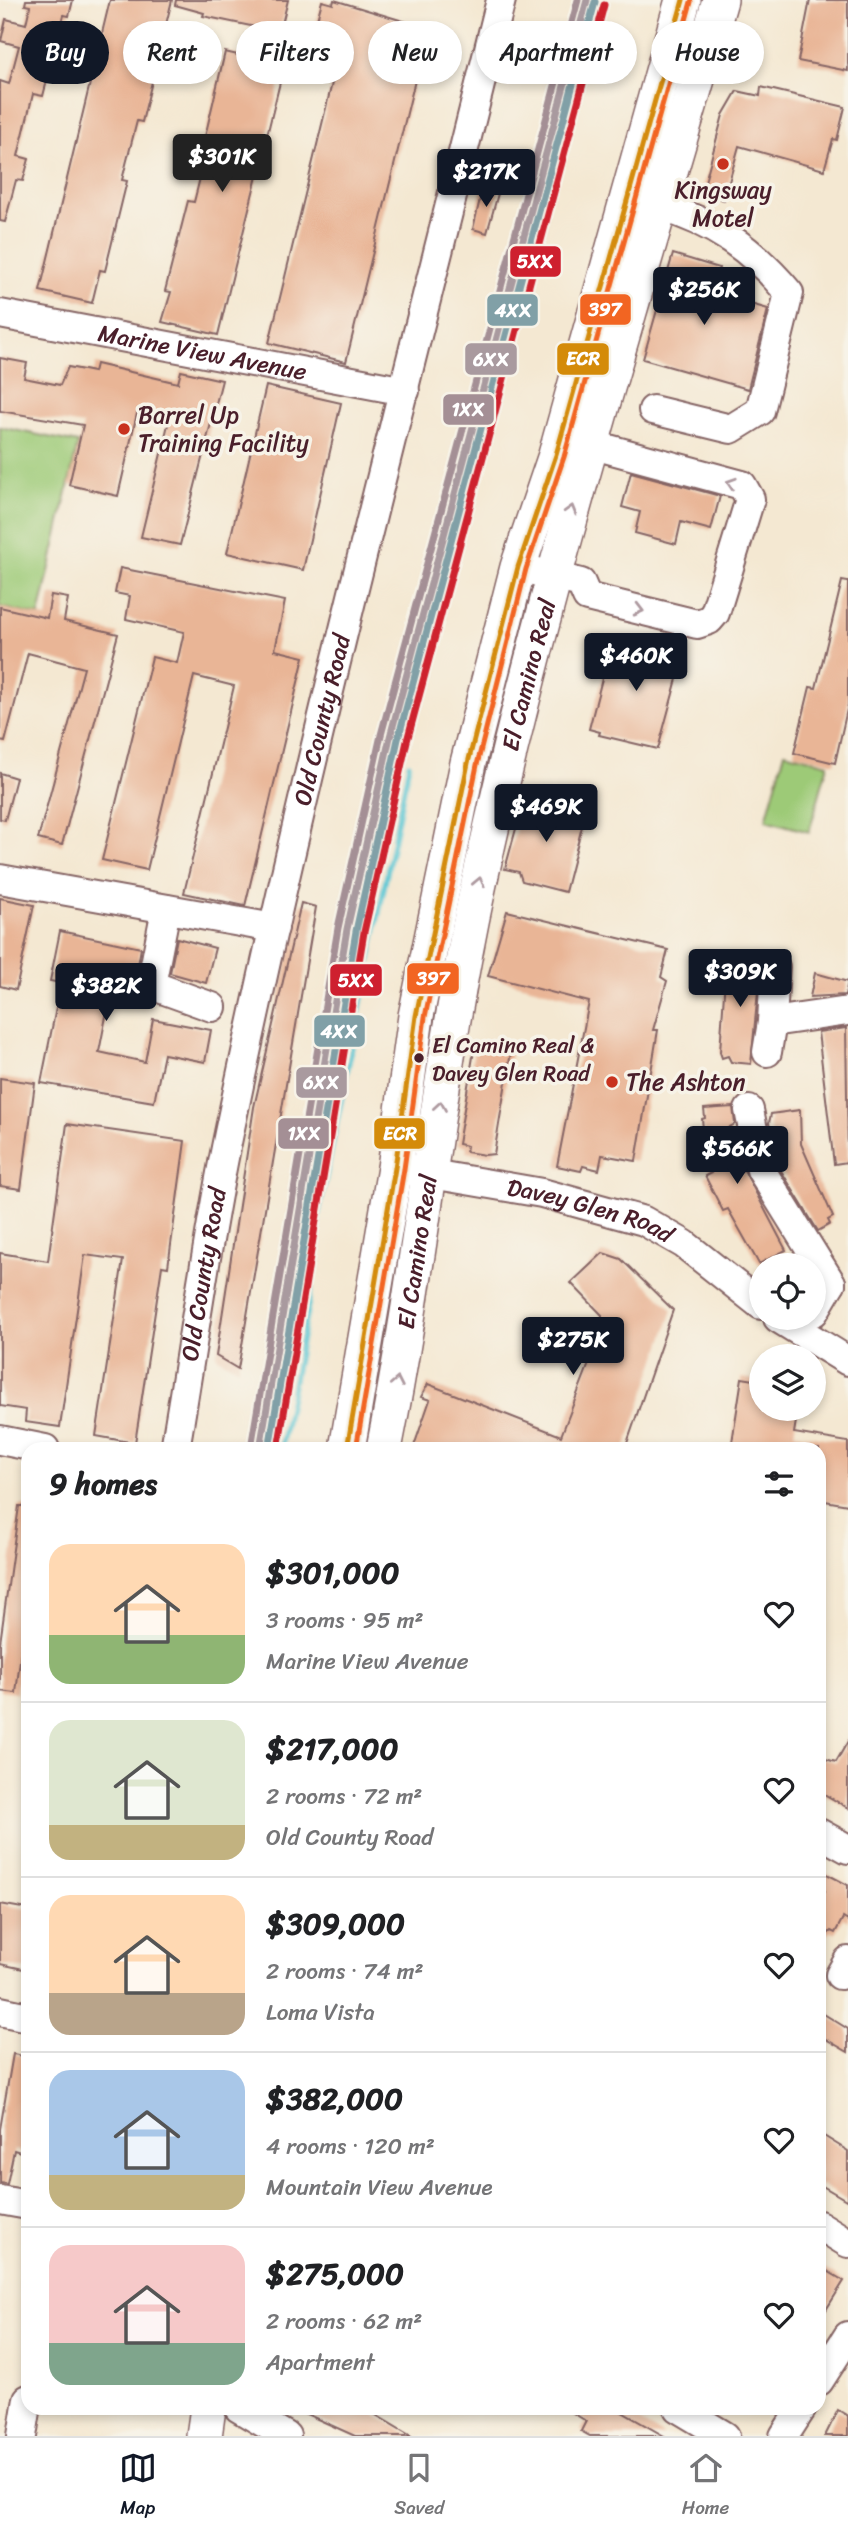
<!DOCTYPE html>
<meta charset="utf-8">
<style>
body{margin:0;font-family:Sriracha,sans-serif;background:#f2f2f2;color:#202124;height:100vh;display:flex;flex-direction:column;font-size:26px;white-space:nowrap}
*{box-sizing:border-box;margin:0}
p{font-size:23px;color:#757577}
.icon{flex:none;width:38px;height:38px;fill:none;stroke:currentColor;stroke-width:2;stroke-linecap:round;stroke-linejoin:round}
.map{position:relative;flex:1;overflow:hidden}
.sheet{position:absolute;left:21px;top:1442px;width:805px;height:973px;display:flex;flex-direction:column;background:#fff;border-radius:21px;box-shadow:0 4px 10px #0003}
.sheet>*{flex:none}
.guide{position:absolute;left:21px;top:21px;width:807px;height:63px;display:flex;gap:14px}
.buttons{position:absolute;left:749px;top:1253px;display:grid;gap:14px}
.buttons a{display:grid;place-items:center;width:77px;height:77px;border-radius:50%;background:#fff;box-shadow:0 4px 10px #0003;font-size:35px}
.price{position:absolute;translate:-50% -60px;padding:0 16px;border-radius:7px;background:#111827;color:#fff;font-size:23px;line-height:46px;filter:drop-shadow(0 2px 4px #0008)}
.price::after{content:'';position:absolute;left:50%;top:42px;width:21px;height:16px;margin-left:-10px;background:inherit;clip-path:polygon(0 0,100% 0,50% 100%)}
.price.selected{background:#222;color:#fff}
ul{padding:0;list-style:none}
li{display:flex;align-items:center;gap:21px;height:175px;padding:0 28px}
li+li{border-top:2px solid #e0e0e0}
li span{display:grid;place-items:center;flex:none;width:196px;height:140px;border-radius:21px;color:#555}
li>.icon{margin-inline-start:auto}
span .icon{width:84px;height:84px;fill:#fffc;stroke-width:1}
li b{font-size:30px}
h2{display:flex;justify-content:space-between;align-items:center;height:84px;padding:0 28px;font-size:30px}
.chip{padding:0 24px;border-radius:32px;background:#fff;box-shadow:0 4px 10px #0003;font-size:24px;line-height:63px}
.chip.selected{background:#111827;color:#fff}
.menu{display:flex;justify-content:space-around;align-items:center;height:98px;border-top:2px solid #e0e0e0;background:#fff;font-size:19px;color:#757577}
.menu a{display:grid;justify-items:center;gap:4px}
.menu .selected{color:#111827}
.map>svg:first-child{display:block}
.green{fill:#9dca77;stroke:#747451;stroke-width:2}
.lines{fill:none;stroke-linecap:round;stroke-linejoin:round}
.stream{stroke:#5ac6d3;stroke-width:5}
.building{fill:#e9b596}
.minor-casing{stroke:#866565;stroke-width:32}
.major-casing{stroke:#866565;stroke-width:38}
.minor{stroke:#fff;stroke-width:28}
.major{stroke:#fff;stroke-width:35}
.bus-1-casing{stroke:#f7f3e8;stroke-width:10}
.bus-2-casing{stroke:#f7f3e8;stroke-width:10}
.bus-1{stroke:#d48b09;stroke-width:5}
.bus-2{stroke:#f26522;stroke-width:5}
.rail-1-casing{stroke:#f7f3e8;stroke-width:12}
.rail-2-casing{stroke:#f7f3e8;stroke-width:12}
.rail-3-casing{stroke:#f7f3e8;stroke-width:12}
.rail-4-casing{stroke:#f7f3e8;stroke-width:12}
.rail-1{stroke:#a99a9f;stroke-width:7}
.rail-2{stroke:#81a0a7;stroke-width:7}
.rail-3{stroke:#a48f95;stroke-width:7}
.rail-4{stroke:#ce202f;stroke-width:7}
.oneway{stroke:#ae9aa0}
.poi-dot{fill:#c8321e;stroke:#f7f3e8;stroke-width:2.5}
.bus-dot{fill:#4a1f2b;stroke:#f7f3e8;stroke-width:2.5}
.labels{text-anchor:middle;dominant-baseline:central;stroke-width:7;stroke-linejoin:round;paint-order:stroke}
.bus-label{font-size:22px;fill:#4a1f2b;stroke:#f7f3e8;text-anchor:start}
.poi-label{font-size:24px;fill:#4a1f2b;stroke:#f7f3e8;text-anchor:start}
.street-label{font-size:24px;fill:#4a1f2b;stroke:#f7f3e8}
.line-badge{stroke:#f7f3e8;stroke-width:2.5}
.badge-label{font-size:19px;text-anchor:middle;font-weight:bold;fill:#fff}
</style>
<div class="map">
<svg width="848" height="2436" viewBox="0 0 848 2436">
<rect width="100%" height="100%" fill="#f7f3e8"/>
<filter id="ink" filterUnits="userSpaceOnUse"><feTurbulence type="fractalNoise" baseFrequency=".0143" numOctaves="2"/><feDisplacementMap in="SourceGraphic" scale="14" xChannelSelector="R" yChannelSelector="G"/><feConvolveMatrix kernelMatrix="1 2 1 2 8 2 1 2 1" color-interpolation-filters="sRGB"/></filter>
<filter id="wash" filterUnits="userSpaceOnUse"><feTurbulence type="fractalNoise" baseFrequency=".00686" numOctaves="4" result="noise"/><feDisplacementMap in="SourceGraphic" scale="28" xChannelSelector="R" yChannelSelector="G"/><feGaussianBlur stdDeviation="1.57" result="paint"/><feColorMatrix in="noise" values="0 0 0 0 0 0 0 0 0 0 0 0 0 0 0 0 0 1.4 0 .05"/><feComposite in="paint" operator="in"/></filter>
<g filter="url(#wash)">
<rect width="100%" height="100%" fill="#f4e8d2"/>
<!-- green -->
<g class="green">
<polygon points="0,427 78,443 39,616 0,607"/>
<polygon points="785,752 828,764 809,832 766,820"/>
</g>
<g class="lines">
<!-- stream -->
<polyline class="stream" points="281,1449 312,1284 319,1212 409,764"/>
</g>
<g id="blocks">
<!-- building -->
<g class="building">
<polygon points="26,0 73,0 69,16 64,15 43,96 33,94 18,156 29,159 23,181 16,180 5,222 0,221 0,81 9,84 19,46 1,41 6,19 26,24 30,6 25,5"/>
<polygon points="110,0 172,0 142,122 137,121 122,180 127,181 105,271 100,270 92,303 40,291"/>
<polygon points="176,0 288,0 280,32 203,16 204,13 175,5"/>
<polygon points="334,0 446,34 437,71 424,68 423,74 417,72 346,362 269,343 340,50 312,39 322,1 333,4"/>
<polygon points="810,0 848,0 848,71 798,61"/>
<polygon points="225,52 284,66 218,335 162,322 171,292 165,291 188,201 194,202 209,142 204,141"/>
<polygon points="761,87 845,107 837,140 833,139 824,170 739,146 724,200 702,193 723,115 737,91 760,96"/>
<polygon points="483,186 499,190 487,233 473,229"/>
<polygon points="673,254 719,268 712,293 768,309 748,389 643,359"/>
<polygon points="0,358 27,363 24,378 60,385 68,367 94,372 96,364 178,383 181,371 222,380 180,545 141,537 170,416 138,409 118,496 69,485 83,425 0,411"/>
<polygon points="266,386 341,403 303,570 227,553"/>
<polygon points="631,472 720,496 711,530 681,522 676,544 635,533 640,512 622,507"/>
<polygon points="120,568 285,601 275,650 304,657 245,906 184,893 234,686 194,676 147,870 102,860 152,657 177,663 184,632 126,619 130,596 115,593"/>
<polygon points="842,581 848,582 848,705 835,763 794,753 810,687 816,688"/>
<polygon points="51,595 68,598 64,621 118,634 62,845 38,839 84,668 28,653 5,742 0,741 0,607 47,618"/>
<polygon points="624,636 684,653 658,749 599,735 600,732 589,729 610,648 620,651"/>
<polygon points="0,773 16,778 5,820 0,819"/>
<polygon points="531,796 586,811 565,892 522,881 519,872 505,869 520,814 526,816"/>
<polygon points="0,898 34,905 16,990 0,986"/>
<polygon points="301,903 316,907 238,1369 216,1356 254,1107"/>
<polygon points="507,911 668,950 661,977 667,981 653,1030 658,1030 636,1161 602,1155 599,1170 583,1166 581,1171 557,1166 589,1002 488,976"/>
<polygon points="60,931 141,948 135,982 141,1003 110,996 99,1052 145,1062 153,1019 211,1030 205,1062 164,1054 154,1102 41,1083 61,983 50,981"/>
<polygon points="177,938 215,948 206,983 170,973"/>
<polygon points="731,957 761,959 751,1064 731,1062 728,1056 722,1058 720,1052 726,963 731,963"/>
<polygon points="815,973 848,982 845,995 810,997"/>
<polygon points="846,1028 848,1162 834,1164 818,1032"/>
<polygon points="475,1045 511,1052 494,1154 485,1155 466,1152 467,1146 458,1144"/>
<polygon points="0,1078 35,1083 21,1189 0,1186"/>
<polygon points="733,1107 735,1124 728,1128 739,1151 741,1171 744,1170 786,1250 759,1264 728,1209 723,1211 705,1176 711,1173 707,1166 702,1119 705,1118 704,1109"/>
<polygon points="800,1110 801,1144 833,1217 828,1220 830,1224 818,1231 777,1164 769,1123 771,1114"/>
<polygon points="67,1124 185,1141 168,1267 162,1266 135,1443 96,1436 123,1260 85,1255 60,1427 25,1422 26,1410 0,1406 0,1253 48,1261"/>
<polygon points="603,1253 621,1259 673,1310 625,1449 413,1449 430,1400 421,1397 428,1384 561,1436 602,1330 602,1315 571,1283"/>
<polygon points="742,1378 761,1381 761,1409 798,1409 794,1433 848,1442 848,1505 819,1500 819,1449 731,1449"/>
<polygon points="19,1506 28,1506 28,1645 22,1644 16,1693 0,1691 0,1643"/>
<polygon points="848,1741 848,1808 819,1791 819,1757 836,1762"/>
<polygon points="825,1873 848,1885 848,1921 843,1918 835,1933 831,1931 819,1942 819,1903 825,1891 819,1885"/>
<polygon points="0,1904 28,1909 28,1970 0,1964"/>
<polygon points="819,2011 848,2029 848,2052 819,2035"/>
<polygon points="13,2054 28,2057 28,2149 25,2148 24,2153 14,2150 7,2184 0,2183 0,2129"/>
<polygon points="819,2133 848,2151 848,2201 819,2184"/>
<polygon points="819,2266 844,2281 819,2321"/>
<polygon points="293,2408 364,2408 411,2436 355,2436"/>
<polygon points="565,2408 615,2408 664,2436 590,2436 581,2431 586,2421"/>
<polygon points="838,2410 848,2416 848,2436 825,2436"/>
</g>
</g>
</g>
<g filter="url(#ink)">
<use href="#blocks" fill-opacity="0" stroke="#866565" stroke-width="2"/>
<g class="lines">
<defs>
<g id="minor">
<path id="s1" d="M0,314L405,391"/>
<path d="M653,410L731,429L760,411L789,293C752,249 714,222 659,206"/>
<polyline points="518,567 581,583 587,597 697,624 709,620 715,613 750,499 742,485 590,444"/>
<polyline points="0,879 274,928"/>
<polyline points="166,909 151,985 212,1007"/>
<polyline points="772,1022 848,1011"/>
<polyline points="767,1052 772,1022 775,967"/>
<polyline points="749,1110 761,1170 831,1283"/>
<path id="s2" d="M408,1170L542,1193L644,1221L684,1244L761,1305"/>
<polyline points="814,1312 831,1283"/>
<polyline points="778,1318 848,1361"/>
<polyline points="0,1440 45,1449"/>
<path id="s3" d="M175,1449C193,1344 207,1237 229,1133C308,752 408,377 501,0"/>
<polyline points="819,1833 848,1849"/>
<polyline points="840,1975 848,1961"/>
<polyline points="0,2011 28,2017"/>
<polyline points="0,2200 28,2205"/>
<polyline points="819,2225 848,2243"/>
<polyline points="819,2381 848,2336"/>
<polyline points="239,2408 286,2436"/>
<polyline points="678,2408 725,2436"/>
<polyline points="22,2436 28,2399"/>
<polyline points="784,2436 802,2408"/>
</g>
<g id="major">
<polyline points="347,1449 395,1168 416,1016 468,763 518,567 556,455 683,0"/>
<path id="s4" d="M384,1449C421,1263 438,1073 478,888C543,587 635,295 720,0"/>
<polyline points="204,2436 208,2408"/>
</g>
</defs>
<!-- minor casing -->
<use href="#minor" class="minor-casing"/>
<!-- major casing -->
<use href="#major" class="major-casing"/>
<!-- minor -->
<use href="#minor" class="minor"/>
<!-- major -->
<use href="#major" class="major"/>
<defs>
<polyline id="bus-1" points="347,1449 395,1168 416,1016 468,763 518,567 556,455 683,0"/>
<polyline id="bus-2" points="356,1449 404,1169 425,1017 477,765 526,569 564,457 691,2"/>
</defs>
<!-- bus-1 casing -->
<use href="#bus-1" class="bus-1-casing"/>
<!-- bus-2 casing -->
<use href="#bus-2" class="bus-2-casing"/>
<!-- bus-1 -->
<use href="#bus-1" class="bus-1"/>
<!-- bus-2 -->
<use href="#bus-2" class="bus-2"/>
<defs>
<polyline id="rail-1" points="260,1449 347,929 390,737 587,0"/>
<polyline id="rail-2" points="269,1449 356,931 398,739 595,2"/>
<polyline id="rail-3" points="251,1448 338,928 381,735 578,0"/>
<polyline id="rail-4" points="278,1449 364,932 407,741 604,5"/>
</defs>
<!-- rail-1 casing -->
<use href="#rail-1" class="rail-1-casing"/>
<!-- rail-2 casing -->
<use href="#rail-2" class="rail-2-casing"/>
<!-- rail-3 casing -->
<use href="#rail-3" class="rail-3-casing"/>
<!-- rail-4 casing -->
<use href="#rail-4" class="rail-4-casing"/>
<!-- rail-1 -->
<use href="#rail-1" class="rail-1"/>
<!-- rail-2 -->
<use href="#rail-2" class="rail-2"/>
<!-- rail-3 -->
<use href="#rail-3" class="rail-3"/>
<!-- rail-4 -->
<use href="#rail-4" class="rail-4"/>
</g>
<!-- one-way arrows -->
<defs><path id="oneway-chevron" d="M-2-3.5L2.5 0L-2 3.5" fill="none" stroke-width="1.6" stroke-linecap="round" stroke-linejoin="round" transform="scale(1.75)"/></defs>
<g class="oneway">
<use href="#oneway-chevron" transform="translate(731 483) rotate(-162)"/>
<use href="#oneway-chevron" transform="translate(571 510) rotate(-74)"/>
<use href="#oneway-chevron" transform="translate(639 610) rotate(14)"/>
<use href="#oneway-chevron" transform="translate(479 882) rotate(-78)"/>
<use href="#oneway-chevron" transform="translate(440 1106) rotate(-81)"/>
<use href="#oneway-chevron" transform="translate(397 1382) rotate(-79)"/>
</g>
</g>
<!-- markers -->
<g class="poi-dot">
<circle cx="723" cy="164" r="7"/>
<circle cx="124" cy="429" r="7"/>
<circle cx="612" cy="1082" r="7"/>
</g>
<circle class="bus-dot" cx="419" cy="1058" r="6"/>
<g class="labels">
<!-- bus labels -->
<g class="bus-label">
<text x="432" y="1045">El Camino Real &amp;<tspan x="432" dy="28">Davey Glen Road</tspan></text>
</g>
<!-- poi labels -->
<g class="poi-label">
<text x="723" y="190" text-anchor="middle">Kingsway<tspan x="723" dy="28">Motel</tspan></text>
<text x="138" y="415">Barrel Up<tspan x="138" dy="28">Training Facility</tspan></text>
<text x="626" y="1082">The Ashton</text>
</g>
<!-- street labels -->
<g class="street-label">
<text stroke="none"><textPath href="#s1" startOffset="206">Marine View Avenue</textPath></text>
<text stroke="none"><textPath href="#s4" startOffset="788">El Camino Real</textPath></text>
<text stroke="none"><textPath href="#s3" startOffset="744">Old County Road</textPath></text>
<text stroke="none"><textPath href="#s2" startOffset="187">Davey Glen Road</textPath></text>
<text stroke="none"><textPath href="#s4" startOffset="200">El Camino Real</textPath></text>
<text stroke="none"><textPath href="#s3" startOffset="177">Old County Road</textPath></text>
</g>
</g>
<g class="line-badge">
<rect x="509" y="245" width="53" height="33" rx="7" fill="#ce202f"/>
<rect x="579" y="293" width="53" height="33" rx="7" fill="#f26522"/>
<rect x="486" y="293" width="53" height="34" rx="7" fill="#81a0a7"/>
<rect x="556" y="342" width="54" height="34" rx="7" fill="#d48b09"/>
<rect x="464" y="342" width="54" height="34" rx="7" fill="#a99a9f"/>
<rect x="442" y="393" width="53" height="33" rx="7" fill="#a48f95"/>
<rect x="406" y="962" width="54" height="33" rx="7" fill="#f26522"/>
<rect x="329" y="963" width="54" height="34" rx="7" fill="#ce202f"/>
<rect x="313" y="1014" width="53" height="34" rx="7" fill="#81a0a7"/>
<rect x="295" y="1066" width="53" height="33" rx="7" fill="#a99a9f"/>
<rect x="277" y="1117" width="53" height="33" rx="7" fill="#a48f95"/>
<rect x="373" y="1117" width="53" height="33" rx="7" fill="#d48b09"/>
</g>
<g class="badge-label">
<text x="535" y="268">5XX</text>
<text x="605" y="316">397</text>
<text x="513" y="317">4XX</text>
<text x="583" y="365">ECR</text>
<text x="491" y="366">6XX</text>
<text x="468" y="416">1XX</text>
<text x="433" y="985">397</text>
<text x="356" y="987">5XX</text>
<text x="339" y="1038">4XX</text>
<text x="321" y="1089">6XX</text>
<text x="304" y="1140">1XX</text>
<text x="400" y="1140">ECR</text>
</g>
</svg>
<div class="buttons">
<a><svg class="icon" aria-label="locate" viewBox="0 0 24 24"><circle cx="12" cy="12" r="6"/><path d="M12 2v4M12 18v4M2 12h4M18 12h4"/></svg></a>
<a><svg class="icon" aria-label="layers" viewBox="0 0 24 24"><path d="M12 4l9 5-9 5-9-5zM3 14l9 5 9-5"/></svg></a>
</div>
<b class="price selected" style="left:222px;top:194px">$301K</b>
<b class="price" style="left:486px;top:209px">$217K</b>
<b class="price" style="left:704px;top:327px">$256K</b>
<b class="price" style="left:636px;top:693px">$460K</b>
<b class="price" style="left:546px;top:844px">$469K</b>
<b class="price" style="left:740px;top:1009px">$309K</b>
<b class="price" style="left:106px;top:1023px">$382K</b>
<b class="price" style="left:737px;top:1186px">$566K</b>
<b class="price" style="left:573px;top:1377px">$275K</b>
<div class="guide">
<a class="chip selected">Buy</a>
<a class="chip">Rent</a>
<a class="chip">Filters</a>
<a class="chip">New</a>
<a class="chip">Apartment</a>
<a class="chip">House</a>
</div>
<section class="sheet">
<h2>9 homes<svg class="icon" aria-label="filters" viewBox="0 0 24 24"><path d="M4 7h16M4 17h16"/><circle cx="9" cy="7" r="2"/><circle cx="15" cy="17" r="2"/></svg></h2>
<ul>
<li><span style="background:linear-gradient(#ffd9b3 65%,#8fb573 0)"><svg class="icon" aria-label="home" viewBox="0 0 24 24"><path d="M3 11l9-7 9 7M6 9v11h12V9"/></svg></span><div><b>$301,000</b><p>3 rooms · 95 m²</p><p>Marine View Avenue</p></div><svg class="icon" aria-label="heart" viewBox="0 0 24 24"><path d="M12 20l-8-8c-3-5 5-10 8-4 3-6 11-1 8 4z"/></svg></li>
<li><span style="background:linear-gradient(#dfe7d0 75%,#c2b280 0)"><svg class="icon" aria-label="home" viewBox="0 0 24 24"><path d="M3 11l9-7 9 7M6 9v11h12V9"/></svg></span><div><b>$217,000</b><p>2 rooms · 72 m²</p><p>Old County Road</p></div><svg class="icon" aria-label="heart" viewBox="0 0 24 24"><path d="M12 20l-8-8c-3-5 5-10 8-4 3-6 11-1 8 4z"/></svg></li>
<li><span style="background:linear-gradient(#ffd9b3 70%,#b9a48a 0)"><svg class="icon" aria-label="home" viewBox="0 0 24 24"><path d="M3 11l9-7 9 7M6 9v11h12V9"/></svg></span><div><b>$309,000</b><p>2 rooms · 74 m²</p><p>Loma Vista</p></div><svg class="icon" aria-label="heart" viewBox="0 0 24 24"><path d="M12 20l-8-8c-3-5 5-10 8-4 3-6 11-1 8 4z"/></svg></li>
<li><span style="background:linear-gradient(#a9c7e8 75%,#c2b280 0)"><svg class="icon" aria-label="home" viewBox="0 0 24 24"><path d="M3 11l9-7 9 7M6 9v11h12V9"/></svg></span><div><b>$382,000</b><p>4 rooms · 120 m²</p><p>Mountain View Avenue</p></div><svg class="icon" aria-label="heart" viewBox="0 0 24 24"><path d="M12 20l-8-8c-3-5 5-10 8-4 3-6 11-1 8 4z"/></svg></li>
<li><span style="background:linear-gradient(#f6c9c9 70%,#7fa58c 0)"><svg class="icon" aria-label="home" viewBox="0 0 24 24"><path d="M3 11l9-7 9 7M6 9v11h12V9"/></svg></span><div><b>$275,000</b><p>2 rooms · 62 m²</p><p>Apartment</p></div><svg class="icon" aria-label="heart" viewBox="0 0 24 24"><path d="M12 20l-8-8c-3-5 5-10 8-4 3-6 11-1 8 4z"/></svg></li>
</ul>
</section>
</div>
<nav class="menu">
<a class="selected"><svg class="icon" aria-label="map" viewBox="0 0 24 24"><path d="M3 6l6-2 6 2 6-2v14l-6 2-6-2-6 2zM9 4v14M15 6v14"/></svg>Map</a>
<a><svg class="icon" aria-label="saved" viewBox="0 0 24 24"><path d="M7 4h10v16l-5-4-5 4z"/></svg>Saved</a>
<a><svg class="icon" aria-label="home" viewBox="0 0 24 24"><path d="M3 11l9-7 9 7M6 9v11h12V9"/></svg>Home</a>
</nav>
